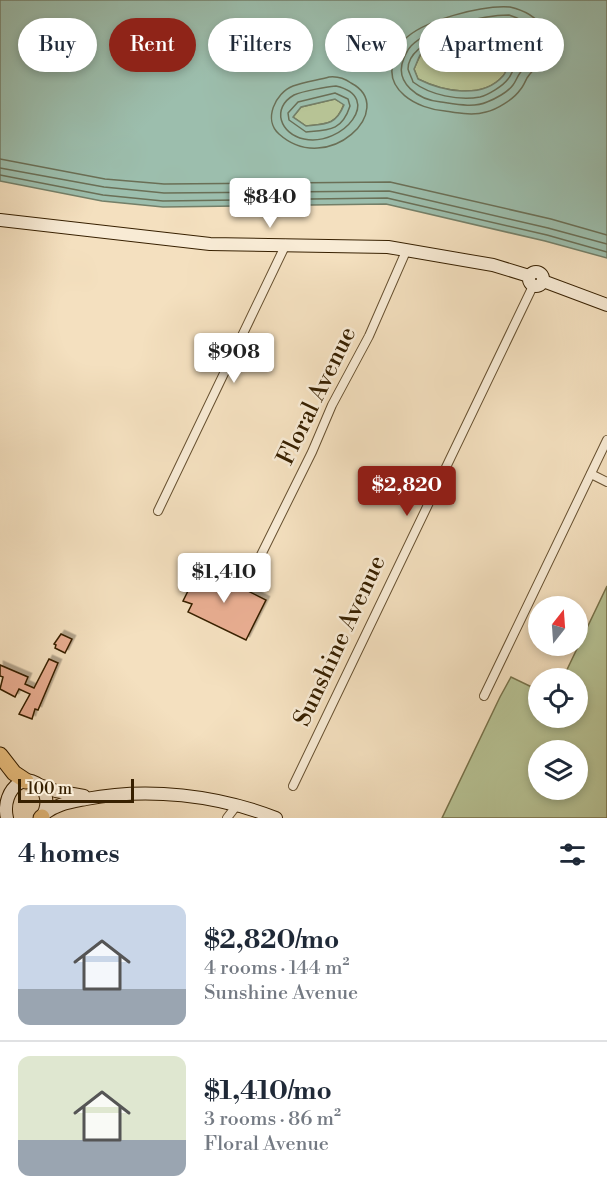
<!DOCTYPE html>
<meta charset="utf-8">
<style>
body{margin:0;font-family:"Libre Bodoni",serif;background:#f2f2f3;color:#1f2937;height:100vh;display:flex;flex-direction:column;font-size:22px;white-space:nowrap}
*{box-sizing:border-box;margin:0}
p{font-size:20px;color:#747a83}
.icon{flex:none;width:33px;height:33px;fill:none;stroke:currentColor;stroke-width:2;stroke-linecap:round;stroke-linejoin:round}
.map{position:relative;height:818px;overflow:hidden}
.panel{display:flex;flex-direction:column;background:#fff;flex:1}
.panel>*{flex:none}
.banner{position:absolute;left:18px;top:18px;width:572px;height:54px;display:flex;gap:12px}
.needle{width:39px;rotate:17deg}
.tools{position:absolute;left:528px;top:596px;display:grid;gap:12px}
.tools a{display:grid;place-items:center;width:60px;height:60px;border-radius:50%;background:#fff;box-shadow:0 3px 9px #0003;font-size:30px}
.scale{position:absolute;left:18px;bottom:15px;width:116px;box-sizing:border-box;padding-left:6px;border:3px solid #372000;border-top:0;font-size:16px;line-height:21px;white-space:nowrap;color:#372000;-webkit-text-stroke:4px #f8ebd5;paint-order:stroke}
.price{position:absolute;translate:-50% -51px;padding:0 14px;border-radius:6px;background:#fff;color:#222;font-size:20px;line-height:39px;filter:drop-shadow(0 2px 3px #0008)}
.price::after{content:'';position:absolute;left:50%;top:36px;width:18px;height:14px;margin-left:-9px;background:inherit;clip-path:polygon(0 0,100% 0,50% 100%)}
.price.active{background:#8f2418;color:#fff}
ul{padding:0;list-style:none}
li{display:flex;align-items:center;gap:18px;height:150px;padding:0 18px}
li+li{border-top:2px solid #e0e1e3}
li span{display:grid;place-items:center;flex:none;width:168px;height:120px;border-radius:12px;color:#555}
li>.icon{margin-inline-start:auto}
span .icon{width:72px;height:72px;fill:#fffc;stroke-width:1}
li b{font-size:26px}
h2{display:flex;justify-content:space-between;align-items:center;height:72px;padding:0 18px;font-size:26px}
.tag{padding:0 21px;border-radius:27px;background:#fff;box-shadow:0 3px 9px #0003;font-size:21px;line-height:54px}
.tag.active{background:#8f2418;color:#fff}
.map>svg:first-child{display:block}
.green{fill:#b7c395;stroke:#77724a;stroke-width:1.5;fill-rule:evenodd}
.water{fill:#9cbead;stroke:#747f68;stroke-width:1.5;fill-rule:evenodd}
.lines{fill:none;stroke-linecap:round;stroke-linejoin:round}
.shore{stroke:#6a6f56;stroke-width:1.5}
.building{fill:#e9ae92;stroke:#372000;stroke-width:1.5;filter:url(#shadow)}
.street-casing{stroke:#665030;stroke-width:10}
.secondary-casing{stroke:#372000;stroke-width:14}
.highway-casing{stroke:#372000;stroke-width:17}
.street{stroke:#f8ebd5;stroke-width:8}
.secondary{stroke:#f8ebd5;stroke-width:12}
.highway{stroke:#eac080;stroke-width:15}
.labels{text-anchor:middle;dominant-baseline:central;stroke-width:5;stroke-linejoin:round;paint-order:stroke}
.street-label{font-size:24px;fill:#372000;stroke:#f8ebd5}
</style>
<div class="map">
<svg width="607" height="818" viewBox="0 0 607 818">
<defs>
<filter id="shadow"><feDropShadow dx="3.5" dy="-3.5" stdDeviation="0" flood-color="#0004"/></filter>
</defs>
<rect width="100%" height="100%" fill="#f4e0bf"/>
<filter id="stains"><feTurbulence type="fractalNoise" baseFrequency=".00333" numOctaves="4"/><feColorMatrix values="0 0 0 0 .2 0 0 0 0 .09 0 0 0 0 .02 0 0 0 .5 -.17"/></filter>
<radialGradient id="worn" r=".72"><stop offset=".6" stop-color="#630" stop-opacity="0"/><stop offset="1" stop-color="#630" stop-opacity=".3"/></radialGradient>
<!-- green -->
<g class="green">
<path d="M507,29L521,34C524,48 517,54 509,64C507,67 506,73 503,76C482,100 442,91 418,79L414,69C416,65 418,59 420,56C434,40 487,31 507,29Z"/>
<path d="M335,99L344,104C336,125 327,124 306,126L293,117L301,107Z"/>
<path d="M607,586V818H442L500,697L511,677L538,690V717H578V678H563ZM538,750H578V789H538Z"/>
</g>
<!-- water -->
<path class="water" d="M0,0H607V258L545,241L386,204L163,207L102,201L0,181ZM507,29L521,34C524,48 516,54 509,64C507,67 506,73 503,76C482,100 442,91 418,79L414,69C416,65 418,59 420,55C434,40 486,31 507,29ZM335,99L344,105C336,125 326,124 306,126L293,117L301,107Z"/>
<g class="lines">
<!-- shore -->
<g class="shore">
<path d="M510,7C540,14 556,35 538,64C535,69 530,73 527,78C525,82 523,87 520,90C514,99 496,110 486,112C473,116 458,113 445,111C418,109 381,90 395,57C397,52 399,45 403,41C422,20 483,5 510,7Z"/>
<path d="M509,15C532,22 544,35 531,59C528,64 523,68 520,73C517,77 516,81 513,85C508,92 495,99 487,102C474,108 455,104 441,102C419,100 393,83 404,58C406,54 407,50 411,46C428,28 484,15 509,15Z"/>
<path d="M508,23L525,30C534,45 523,55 515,67C512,71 511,76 508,79C503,86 488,95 480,97C459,101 430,95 413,82C412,78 409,73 408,69C408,36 484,24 508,23Z"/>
<path d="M329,77C338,76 344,78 351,83C399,108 328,178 279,134C263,120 275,93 293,86C305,82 318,80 329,77Z"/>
<path d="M336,86C384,97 343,147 304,139C280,134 271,108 294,95C303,91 326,87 336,86Z"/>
<path d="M335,93L348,99L350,106C342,131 329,130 306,132L289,120L288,113L298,102Z"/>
<polyline points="0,159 105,179 164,184 390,182 551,219 607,235"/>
<polyline points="0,168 104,187 164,193 389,191 548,228 607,244"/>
<polyline points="0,175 103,195 163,201 387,198 547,235 607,252"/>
</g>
</g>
<!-- building -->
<g class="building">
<polygon points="200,567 266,600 246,640 188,612 192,604 183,601"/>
<polygon points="61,634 72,639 65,653 55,648 56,645 54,644"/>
<polygon points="49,659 58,663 38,710 35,709 32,719 19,714 30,694 19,689 15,697 0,689 3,677 0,676 0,665 28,677 25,684 34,688"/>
</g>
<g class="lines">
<defs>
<g id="street">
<polyline points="591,474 607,482"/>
<polyline points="158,511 286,244"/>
<polyline points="259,559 312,452 332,405 369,336 407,249"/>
<polyline points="484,696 607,440"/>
<polyline points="293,786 533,286"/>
<polyline points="227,818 237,805"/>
</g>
<g id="secondary">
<polyline points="0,220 210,244 388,247 493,265 529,276"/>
<circle cx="536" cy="279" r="7"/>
<polyline points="543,281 607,305"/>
<polyline points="37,784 56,791 84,796"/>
<path d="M43,815C55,804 71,802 86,799C148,787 217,795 276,818"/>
<path d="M7,818C0,788 31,765 45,794C48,802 46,810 42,817"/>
</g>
<g id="highway">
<polyline points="0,755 14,773 26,781"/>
<polyline points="41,818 42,817"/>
</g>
</defs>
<!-- street casing -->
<use href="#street" class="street-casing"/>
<!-- secondary casing -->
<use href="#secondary" class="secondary-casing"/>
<!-- highway casing -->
<use href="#highway" class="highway-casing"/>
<!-- street -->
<use href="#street" class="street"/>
<!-- secondary -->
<use href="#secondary" class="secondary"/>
<!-- highway -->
<use href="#highway" class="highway"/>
</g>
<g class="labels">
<!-- street labels -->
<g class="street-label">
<text transform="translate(317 396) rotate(-64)">Floral Avenue</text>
<text transform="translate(340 641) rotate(-65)">Sunshine Avenue</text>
</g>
</g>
<rect width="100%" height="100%" filter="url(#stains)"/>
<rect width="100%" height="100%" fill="url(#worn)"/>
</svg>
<div class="tools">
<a><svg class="needle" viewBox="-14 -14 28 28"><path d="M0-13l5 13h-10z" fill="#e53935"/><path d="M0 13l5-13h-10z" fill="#747a83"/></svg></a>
<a><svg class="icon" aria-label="locate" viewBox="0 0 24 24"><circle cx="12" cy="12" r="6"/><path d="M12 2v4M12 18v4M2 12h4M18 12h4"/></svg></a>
<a><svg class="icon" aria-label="layers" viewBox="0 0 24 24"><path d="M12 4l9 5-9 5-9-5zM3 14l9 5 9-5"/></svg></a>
</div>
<div class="scale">100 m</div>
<b class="price" style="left:270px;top:229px">$840</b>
<b class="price" style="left:234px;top:384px">$908</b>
<b class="price active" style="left:407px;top:517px">$2,820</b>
<b class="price" style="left:224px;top:604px">$1,410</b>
<div class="banner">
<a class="tag">Buy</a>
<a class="tag active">Rent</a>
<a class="tag">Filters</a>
<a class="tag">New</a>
<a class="tag">Apartment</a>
</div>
</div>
<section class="panel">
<h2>4 homes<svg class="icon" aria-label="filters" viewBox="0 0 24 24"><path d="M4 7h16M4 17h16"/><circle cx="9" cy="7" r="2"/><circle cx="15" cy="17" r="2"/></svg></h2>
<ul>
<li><span style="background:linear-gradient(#c9d6e8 70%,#9aa5b1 0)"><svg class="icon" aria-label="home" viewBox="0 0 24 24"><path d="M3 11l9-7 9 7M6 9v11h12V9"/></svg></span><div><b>$2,820/mo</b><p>4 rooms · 144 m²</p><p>Sunshine Avenue</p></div></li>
<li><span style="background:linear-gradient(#dfe7d0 70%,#9aa5b1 0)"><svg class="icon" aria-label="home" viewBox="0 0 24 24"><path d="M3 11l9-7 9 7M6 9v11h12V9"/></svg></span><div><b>$1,410/mo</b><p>3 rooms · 86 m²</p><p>Floral Avenue</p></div></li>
</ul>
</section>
